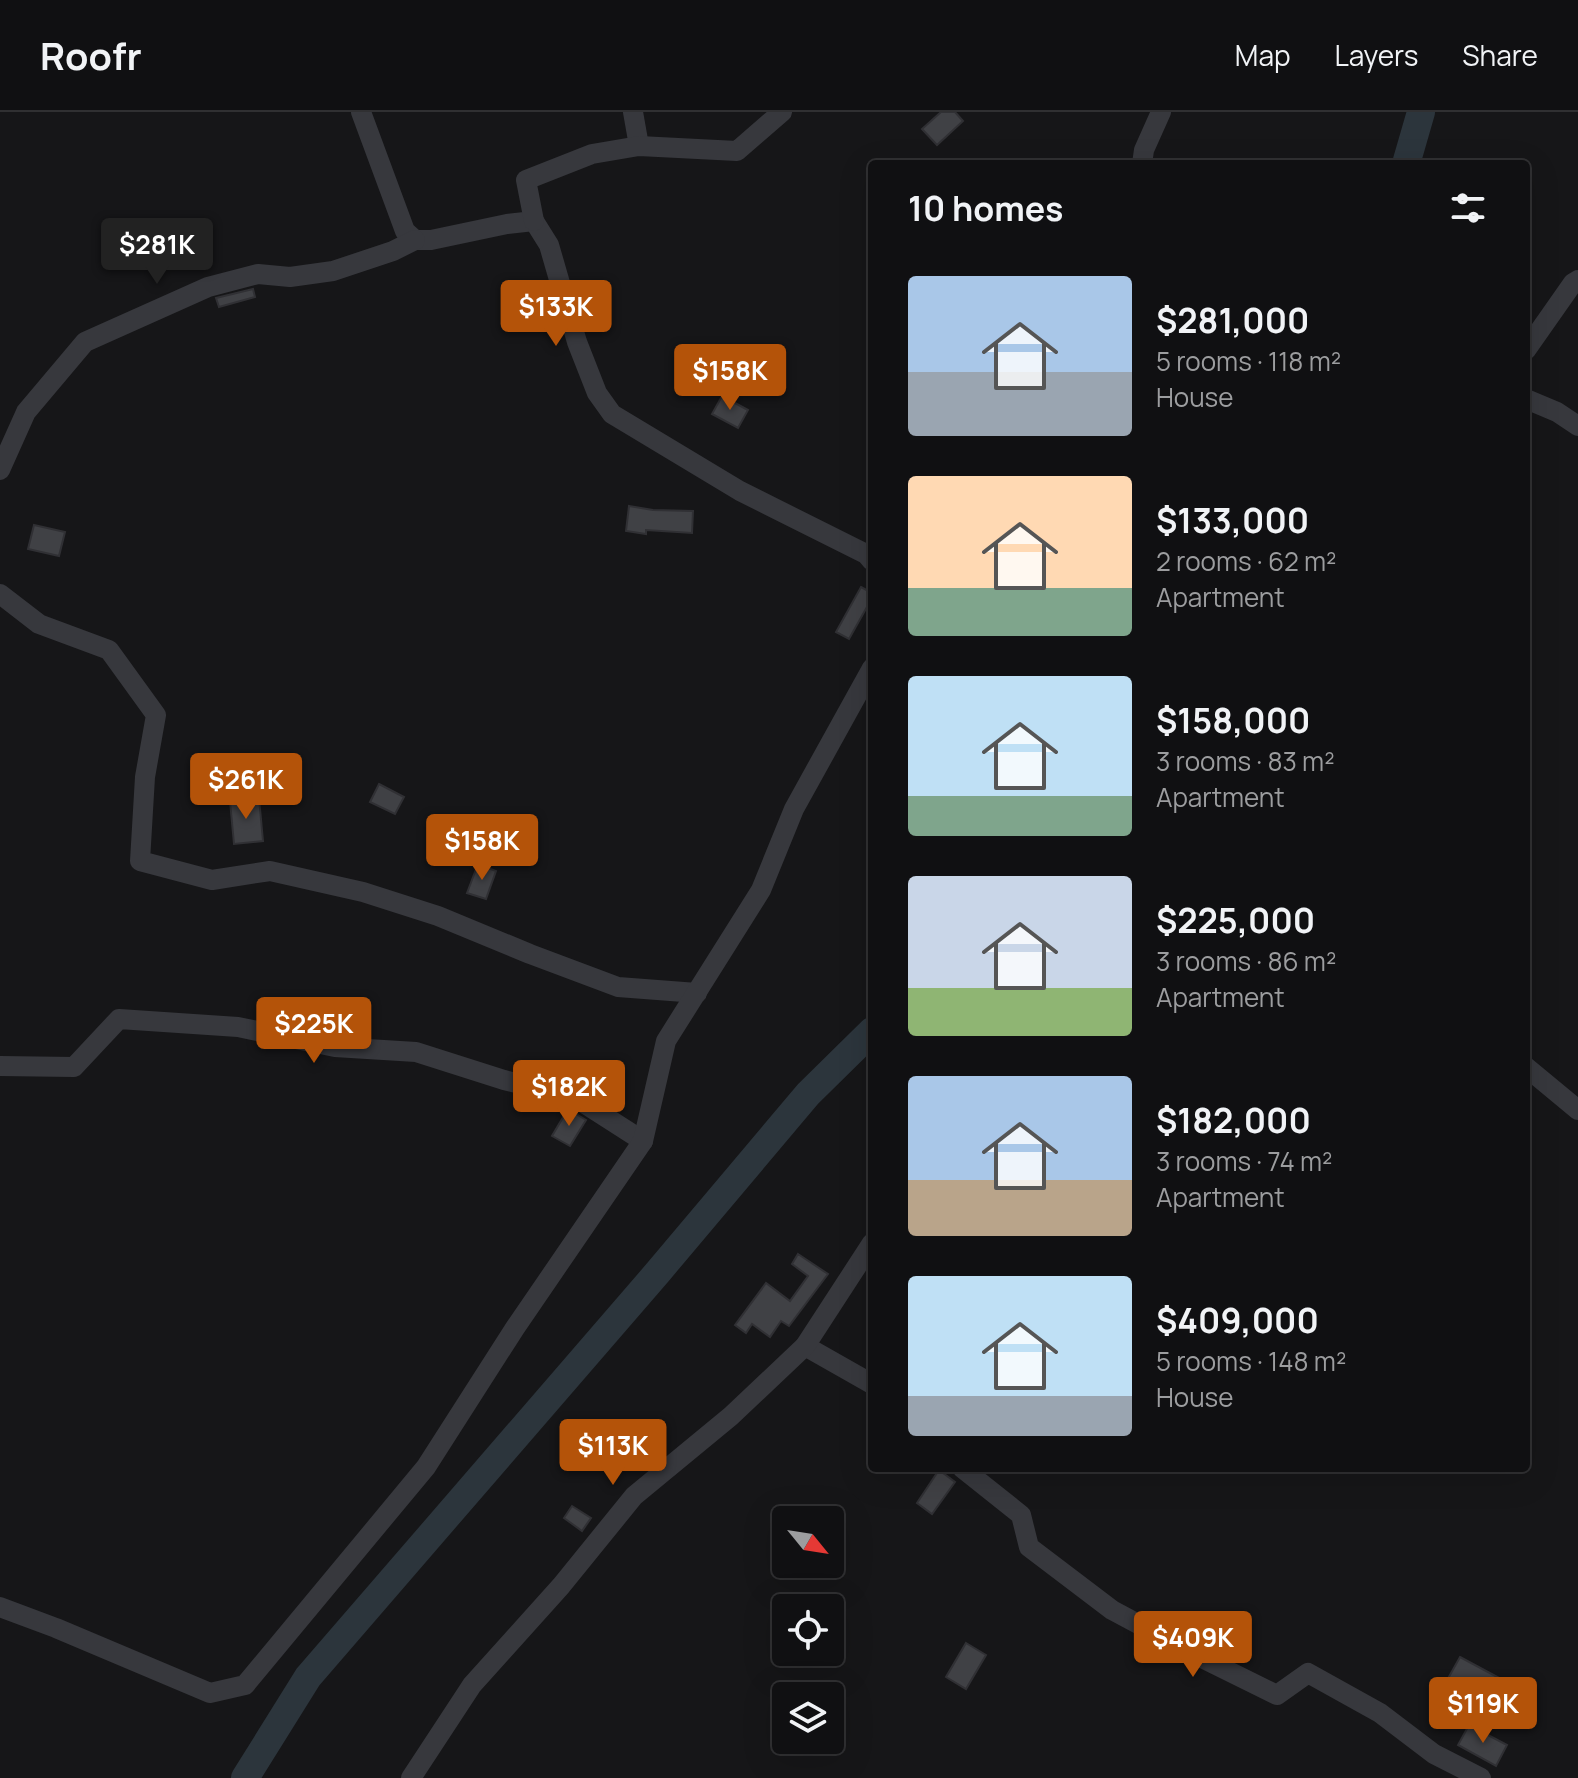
<!DOCTYPE html>
<meta charset="utf-8">
<style>
body{margin:0;font-family:Manrope,sans-serif;background:#19191b;color:#f1f3f6;height:100vh;display:flex;flex-direction:column;font-size:30px;white-space:nowrap}
*{box-sizing:border-box;margin:0}
p{font-size:26px;color:#9c9d9f}
.icon{flex:none;width:44px;height:44px;fill:none;stroke:currentColor;stroke-width:2;stroke-linecap:round;stroke-linejoin:round}
.map{position:relative;flex:1;overflow:hidden}
.side{position:absolute;left:868px;top:48px;width:662px;height:1312px;display:flex;flex-direction:column;background:#101012;border-radius:8px;box-shadow:0 8px 32px #0002,0 0 0 2px #303032}
.side>*{flex:none}
.needle{width:52px;rotate:120deg}
.fabs{position:absolute;left:772px;top:1394px;display:grid;gap:16px}
.fabs a{display:grid;place-items:center;width:72px;height:72px;border-radius:8px;background:#101012;box-shadow:0 8px 32px #0002,0 0 0 2px #303032;font-size:40px}
.price{position:absolute;translate:-50% -68px;padding:0 18px;border-radius:8px;background:#b45309;color:#fff;font-size:26px;line-height:52px;filter:drop-shadow(0 2px 4px #0008)}
.price::after{content:'';position:absolute;left:50%;top:48px;width:24px;height:18px;margin-left:-12px;background:inherit;clip-path:polygon(0 0,100% 0,50% 100%)}
.price.current{background:#222;color:#fff}
ul{padding:0;list-style:none}
li{display:flex;align-items:center;gap:24px;height:200px;padding:0 40px}
li span{display:grid;place-items:center;flex:none;width:224px;height:160px;border-radius:8px;color:#555}
li>.icon{margin-inline-start:auto}
span .icon{width:96px;height:96px;fill:#fffc;stroke-width:1}
li b{font-size:34px}
h2{display:flex;justify-content:space-between;align-items:center;height:96px;padding:0 40px;font-size:34px}
header{display:flex;align-items:center;gap:48px;box-sizing:border-box;height:112px;padding:0 40px;background:#101012;border-bottom:2px solid #303032}
header strong{font-size:38px}
nav{display:flex;gap:44px;margin-inline-start:auto;font-size:28px}
.map>svg:first-child{display:block}
.lines{fill:none;stroke-linecap:round;stroke-linejoin:round}
.river{stroke:#2c353c;stroke-width:28}
.building{fill:#404145;stroke:#303034;stroke-width:2}
.minor{stroke:#37383d;stroke-width:20}
</style>
<header>
<strong>Roofr</strong>
<nav><a>Map</a><a>Layers</a><a>Share</a></nav>
</header>
<div class="map">
<svg width="1578" height="1666" viewBox="0 0 1578 1666">
<rect width="100%" height="100%" fill="#161618"/>
<g class="lines">
<!-- river -->
<g class="river">
<polyline points="1406,52 1421,0"/>
<polyline points="245,1666 308,1565 658,1160 808,982 872,919"/>
</g>
</g>
<!-- building -->
<g class="building">
<polygon points="941,0 955,0 963,9 937,33 922,17"/>
<polygon points="253,177 255,185 219,195 216,186"/>
<polygon points="722,284 748,298 738,316 712,302"/>
<polygon points="629,394 653,398 693,399 692,421 646,418 646,422 626,419"/>
<polygon points="34,413 65,420 59,444 28,437"/>
<polygon points="861,475 872,481 872,486 849,527 836,520"/>
<polygon points="379,672 404,685 395,702 370,690"/>
<polygon points="259,686 263,729 234,732 230,689"/>
<polygon points="478,752 496,759 486,787 467,781"/>
<polygon points="568,997 586,1008 570,1034 552,1024"/>
<polygon points="798,1142 828,1162 789,1214 781,1209 770,1225 752,1212 746,1221 735,1213 766,1171 790,1189 808,1164 792,1152"/>
<polygon points="939,1358 955,1370 932,1402 917,1391"/>
<polygon points="572,1394 591,1406 582,1419 564,1406"/>
<polygon points="966,1531 986,1543 966,1577 946,1565"/>
<polygon points="1460,1545 1501,1567 1488,1592 1446,1570"/>
<polygon points="1469,1613 1507,1633 1496,1654 1458,1633"/>
</g>
<g class="lines">
<!-- minor -->
<g class="minor">
<polyline points="361,0 405,119 415,128 431,128 507,112 534,109 549,133 577,230 597,281 612,302 740,379 866,442 872,449"/>
<polyline points="633,0 639,34"/>
<polyline points="1142,52 1144,38 1161,0"/>
<polyline points="534,109 526,68 592,42 639,34 737,39 782,0"/>
<polyline points="1526,238 1573,171 1578,168"/>
<polyline points="1526,287 1557,300 1578,314"/>
<polyline points="0,358 26,300 85,230 208,175 258,162 290,165 333,159 393,139 415,128"/>
<polyline points="0,482 39,512 109,538 156,603 145,665 140,749 212,768 270,759 363,780 438,804 530,842 618,875 697,881"/>
<polyline points="0,954 74,955 119,907 238,915 335,935 416,940 504,968 576,986 643,1029"/>
<polyline points="1526,955 1578,998"/>
<polyline points="805,1234 872,1272"/>
<polyline points="962,1356 1021,1403 1029,1435 1112,1498 1198,1544 1277,1583 1308,1561 1380,1601 1434,1642 1481,1666"/>
<polyline points="0,1495 56,1516 210,1581 245,1573 426,1355 515,1216 643,1029 666,929 761,778 794,697 872,556"/>
<polyline points="411,1666 472,1573 561,1474 634,1384 731,1304 805,1234 872,1131"/>
</g>
</g>
</svg>
<div class="fabs">
<a><svg class="needle" viewBox="-14 -14 28 28"><path d="M0-13l5 13h-10z" fill="#e53935"/><path d="M0 13l5-13h-10z" fill="#9c9d9f"/></svg></a>
<a><svg class="icon" aria-label="locate" viewBox="0 0 24 24"><circle cx="12" cy="12" r="6"/><path d="M12 2v4M12 18v4M2 12h4M18 12h4"/></svg></a>
<a><svg class="icon" aria-label="layers" viewBox="0 0 24 24"><path d="M12 4l9 5-9 5-9-5zM3 14l9 5 9-5"/></svg></a>
</div>
<b class="price current" style="left:157px;top:174px">$281K</b>
<b class="price" style="left:556px;top:236px">$133K</b>
<b class="price" style="left:730px;top:300px">$158K</b>
<b class="price" style="left:246px;top:709px">$261K</b>
<b class="price" style="left:482px;top:770px">$158K</b>
<b class="price" style="left:314px;top:953px">$225K</b>
<b class="price" style="left:569px;top:1016px">$182K</b>
<b class="price" style="left:613px;top:1375px">$113K</b>
<b class="price" style="left:1193px;top:1567px">$409K</b>
<b class="price" style="left:1483px;top:1633px">$119K</b>
<section class="side">
<h2>10 homes<svg class="icon" aria-label="filters" viewBox="0 0 24 24"><path d="M4 7h16M4 17h16"/><circle cx="9" cy="7" r="2"/><circle cx="15" cy="17" r="2"/></svg></h2>
<ul>
<li><span style="background:linear-gradient(#a9c7e8 60%,#9aa5b1 0)"><svg class="icon" aria-label="home" viewBox="0 0 24 24"><path d="M3 11l9-7 9 7M6 9v11h12V9"/></svg></span><div><b>$281,000</b><p>5 rooms · 118 m²</p><p>House</p></div></li>
<li><span style="background:linear-gradient(#ffd9b3 70%,#7fa58c 0)"><svg class="icon" aria-label="home" viewBox="0 0 24 24"><path d="M3 11l9-7 9 7M6 9v11h12V9"/></svg></span><div><b>$133,000</b><p>2 rooms · 62 m²</p><p>Apartment</p></div></li>
<li><span style="background:linear-gradient(#bfe0f5 75%,#7fa58c 0)"><svg class="icon" aria-label="home" viewBox="0 0 24 24"><path d="M3 11l9-7 9 7M6 9v11h12V9"/></svg></span><div><b>$158,000</b><p>3 rooms · 83 m²</p><p>Apartment</p></div></li>
<li><span style="background:linear-gradient(#c9d6e8 70%,#8fb573 0)"><svg class="icon" aria-label="home" viewBox="0 0 24 24"><path d="M3 11l9-7 9 7M6 9v11h12V9"/></svg></span><div><b>$225,000</b><p>3 rooms · 86 m²</p><p>Apartment</p></div></li>
<li><span style="background:linear-gradient(#a9c7e8 65%,#b9a48a 0)"><svg class="icon" aria-label="home" viewBox="0 0 24 24"><path d="M3 11l9-7 9 7M6 9v11h12V9"/></svg></span><div><b>$182,000</b><p>3 rooms · 74 m²</p><p>Apartment</p></div></li>
<li><span style="background:linear-gradient(#bfe0f5 75%,#9aa5b1 0)"><svg class="icon" aria-label="home" viewBox="0 0 24 24"><path d="M3 11l9-7 9 7M6 9v11h12V9"/></svg></span><div><b>$409,000</b><p>5 rooms · 148 m²</p><p>House</p></div></li>
</ul>
</section>
</div>
